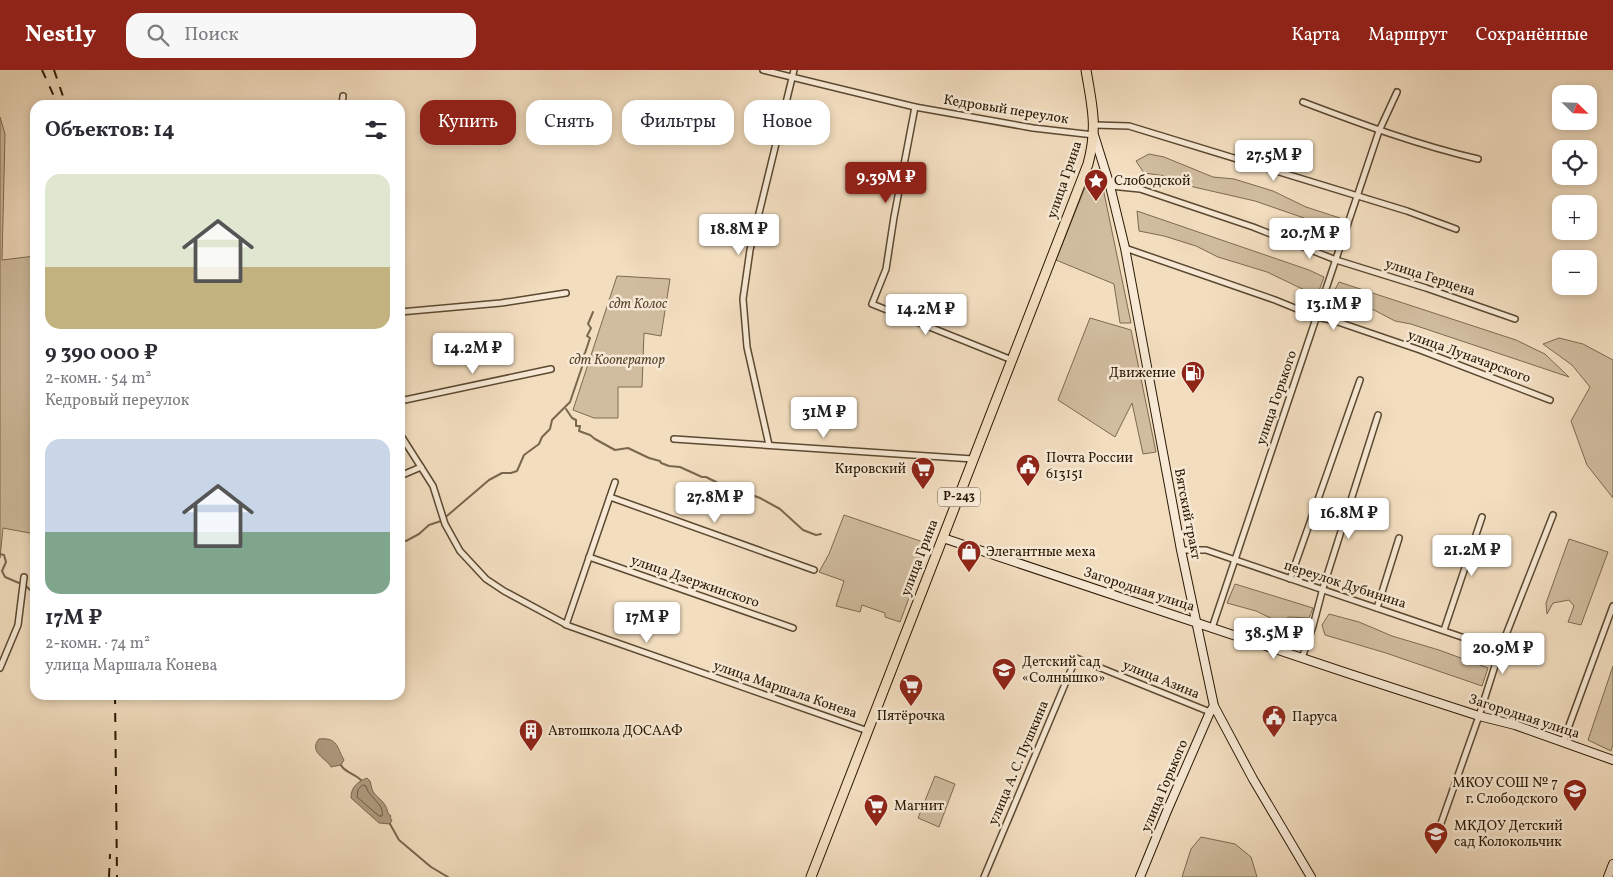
<!DOCTYPE html>
<html lang="ru">
<meta charset="utf-8">
<style>
body{margin:0;font-family:Vollkorn,serif;background:#f7f7f7;color:#2b2b33;height:100vh;display:flex;flex-direction:column;font-size:19px;white-space:nowrap}
*{box-sizing:border-box;margin:0}
p{font-size:16px;color:#7c7c81}
.icon{flex:none;width:28px;height:28px;fill:none;stroke:currentColor;stroke-width:2;stroke-linecap:round;stroke-linejoin:round}
.map{position:relative;flex:1;overflow:hidden}
.side{position:absolute;left:30px;top:30px;width:375px;height:600px;display:flex;flex-direction:column;background:#fff;border-radius:15px;box-shadow:0 2px 8px #0003}
.side>*{flex:none}
.banner{position:absolute;left:420px;top:30px;width:475px;height:45px;display:flex;gap:10px}
.needle{width:32px;rotate:113deg}
.controls{position:absolute;left:1552px;top:15px;display:grid;gap:10px}
.controls a{display:grid;place-items:center;width:45px;height:45px;border-radius:10px;background:#fff;box-shadow:0 2px 8px #0003;font-size:25px}
.price{position:absolute;translate:-50% -42px;padding:0 11px;border-radius:5px;background:#fff;color:#222;font-size:16px;line-height:32px;filter:drop-shadow(0 1px 2px #0008)}
.price::after{content:'';position:absolute;left:50%;top:30px;width:15px;height:11px;margin-left:-8px;background:inherit;clip-path:polygon(0 0,100% 0,50% 100%)}
.price.active{background:#8f2418;color:#fff}
ul{padding:0;list-style:none}
li{display:grid;align-content:center;gap:10px;height:265px;padding:0 15px}
li span{display:grid;place-items:center;height:155px;border-radius:15px;color:#555}
li>.icon{margin-inline-start:auto}
span .icon{width:90px;height:90px;fill:#fffc;stroke-width:1}
li b{font-size:21px}
h2{display:flex;justify-content:space-between;align-items:center;height:60px;padding:0 15px;font-size:21px}
.tag{padding:0 18px;border-radius:15px;background:#fff;box-shadow:0 2px 8px #0003;font-size:18px;line-height:45px}
.tag.active{background:#8f2418;color:#fff}
header{display:flex;align-items:center;gap:30px;box-sizing:border-box;height:70px;padding:0 25px;background:#8f2418;color:#fff}
header strong{font-size:24px}
nav{display:flex;gap:28px;margin-inline-start:auto;font-size:18px}
.search{width:350px;height:45px;background:#f7f7f7;display:flex;align-items:center;gap:12px;box-sizing:border-box;padding:0 18px;border-radius:15px;color:#7c7c81;font-size:19px}
.map>svg:first-child{display:block}
.green{fill:#d0bc9f;stroke:#7c6a50}
.water{fill:#ae9a7f;stroke:#79664d}
.lines{fill:none;stroke-linecap:round;stroke-linejoin:round}
.shore{stroke:#6c5940;stroke-width:1}
.stream{stroke:#79664d;stroke-width:2}
.street-casing{stroke:#5b4931;stroke-width:8}
.secondary-casing{stroke:#291802;stroke-width:10}
.highway-casing{stroke:#291802;stroke-width:11}
.street{stroke:#f7e9d5;stroke-width:5}
.secondary{stroke:#f7e9d5;stroke-width:8}
.highway{stroke:#f2ddbf;stroke-width:9}
.rail{stroke:#291802;stroke-width:2;stroke-dasharray:9 9;stroke-linecap:butt}
.labels{text-anchor:middle;dominant-baseline:central;stroke-width:5;stroke-linejoin:round;paint-order:stroke}
.shield{fill:#f7e9d5;stroke:#675741;stroke-width:1}
.shield-label{font-size:12px;font-weight:bold;fill:#291802}
.street-label{font-size:14px;fill:#291802;stroke:#f7e9d5}
.poi-label{font-size:14px;fill:#291802;stroke:#f7e9d5;text-anchor:start}
.park-label{font-size:14px;font-style:italic;fill:#5b4931;stroke:#f7e9d5}
</style>
<header>
<strong>Nestly</strong>
<div class="search"><svg class="icon" aria-label="search" viewBox="0 0 24 24"><circle cx="10" cy="10" r="6"/><path d="M15 15l6 6"/></svg>Поиск</div>
<nav><a>Карта</a><a>Маршрут</a><a>Сохранённые</a></nav>
</header>
<div class="map">
<svg width="1613" height="807" viewBox="0 0 1613 807">
<rect width="100%" height="100%" fill="#f2ddbf"/>
<filter id="stains"><feTurbulence type="fractalNoise" baseFrequency=".004" numOctaves="4"/><feColorMatrix values="0 0 0 0 .2 0 0 0 0 .09 0 0 0 0 .02 0 0 0 .5 -.17"/></filter>
<radialGradient id="worn" r=".72"><stop offset=".6" stop-color="#630" stop-opacity="0"/><stop offset="1" stop-color="#630" stop-opacity=".3"/></radialGradient>
<!-- green -->
<g class="green">
<polygon points="0,47 5,64 2,190 35,186 35,464 3,458 0,488"/>
<polygon points="1149,84 1164,87 1213,107 1234,109 1273,121 1306,137 1340,148 1333,179 1304,148 1255,131 1185,115 1166,106 1144,103 1136,91"/>
<polygon points="1090,113 1097,113 1103,118 1131,253 1120,253 1114,214 1056,190 1084,120"/>
<polygon points="1137,141 1309,200 1324,207 1317,226 1267,202 1218,187 1196,176 1164,166 1139,161"/>
<polygon points="617,206 670,209 661,266 644,263 642,317 618,317 618,348 594,348 573,340"/>
<polygon points="1339,212 1516,270 1545,284 1569,307 1411,254 1395,251 1374,240 1331,227"/>
<polygon points="1090,248 1131,260 1156,382 1143,384 1132,333 1115,367 1058,330"/>
<polygon points="1559,268 1583,274 1613,290 1613,428 1587,395 1571,351 1590,317 1572,295 1543,274"/>
<polygon points="844,445 929,474 900,552 885,547 885,543 862,535 860,542 836,536 844,511 819,502 829,484"/>
<polygon points="1569,469 1608,482 1581,555 1568,552 1574,536 1569,530 1553,533 1547,544 1546,533"/>
<polygon points="1235,514 1313,538 1309,548 1289,547 1279,552 1256,541 1227,533"/>
<polygon points="1329,544 1359,552 1392,566 1439,580 1488,598 1482,616 1386,583 1325,565 1322,555"/>
<polygon points="1613,596 1613,674 1611,681 1588,670"/>
<polygon points="935,706 955,714 939,757 918,748"/>
<polygon points="1201,767 1235,774 1251,787 1257,807 1182,807 1191,779"/>
</g>
<!-- water -->
<g class="water">
<path d="M319,669C338,667 337,678 344,690L341,695L331,697C326,688 308,682 319,669Z"/>
<path d="M367,708L370,711C371,714 371,716 372,719C374,727 386,730 388,743L391,746L390,748L392,750L390,754L379,753L351,728C351,717 357,712 367,708Z"/>
</g>
<g class="lines">
<!-- shore -->
<path class="shore" d="M363,715L366,716C368,727 385,734 382,746H379L357,727L358,720Z"/>
<!-- stream -->
<g class="stream">
<polyline points="566,339 572,348 576,350 576,356 580,356 579,361 590,365 595,369 615,380 628,378 649,388 660,391 661,393 669,396 680,397 702,407 706,407 732,420 744,425 752,425 760,428 780,439 803,460 816,465 821,464"/>
<polyline points="400,470 406,471 419,464 429,455 441,451 489,410 502,403 511,403 517,401 524,385 539,374 542,367 550,359 552,350 570,332 582,297 581,288 585,283 590,268 587,266 591,258 588,254 593,242"/>
<polyline points="0,484 4,485 6,492 2,501 5,507 26,516 35,525"/>
<path d="M341,695C344,702 355,704 361,710"/>
<polyline points="390,754 399,770 431,797 448,807"/>
</g>
<defs>
<g id="street">
<polyline points="763,0 915,37 1033,58 1094,65"/>
<path d="M1303,32C1361,54 1418,75 1478,89"/>
<polyline points="342,35 343,26"/>
<polyline points="915,37 894,147 886,199 872,234 1012,290"/>
<polyline points="1094,55 1129,56 1407,141 1456,159"/>
<polyline points="1110,116 1140,119 1253,157 1336,190 1426,218 1515,249"/>
<polyline points="1125,178 1275,230 1317,247 1335,251 1420,280 1550,330"/>
<polyline points="400,242 501,233 566,223"/>
<polyline points="400,331 551,299"/>
<polyline points="400,364 433,416 445,454 460,481 486,509 504,521 569,556 868,661"/>
<polyline points="674,369 973,389"/>
<polyline points="769,375 747,277 743,229 750,180 794,0"/>
<polyline points="400,406 421,397"/>
<polyline points="610,427 814,500"/>
<polyline points="1181,480 1206,480 1500,580"/>
<polyline points="589,487 793,558"/>
<polyline points="1290,509 1360,310"/>
<polyline points="1377,538 1399,468"/>
<polyline points="566,555 615,412"/>
<polyline points="1212,558 1379,61 1397,22"/>
<polyline points="1444,560 1482,447"/>
<polyline points="1302,588 1313,556 1323,518 1378,345"/>
<polyline points="0,598 18,555 24,507"/>
<polyline points="1563,672 1613,536"/>
<polyline points="1439,759 1479,646 1500,580 1553,445"/>
<polyline points="984,807 1076,588 1210,642"/>
</g>
<g id="secondary">
<polyline points="1094,65 1110,116 1125,178 1181,480 1214,636 1253,709 1311,807"/>
<path d="M1081,112C1090,105 1099,107 1109,112"/>
<polyline points="943,468 1350,604 1479,646 1515,655 1613,690"/>
<polyline points="1140,807 1167,741 1210,642 1214,636"/>
<polyline points="1608,807 1613,794"/>
</g>
<path id="highway" d="M811,807L1088,94C1098,57 1092,36 1086,0"/>
</defs>
<!-- street casing -->
<use href="#street" class="street-casing"/>
<!-- secondary casing -->
<use href="#secondary" class="secondary-casing"/>
<!-- highway casing -->
<use href="#highway" class="highway-casing"/>
<!-- street -->
<use href="#street" class="street"/>
<!-- secondary -->
<use href="#secondary" class="secondary"/>
<!-- highway -->
<use href="#highway" class="highway"/>
<!-- rail -->
<g class="rail">
<polyline points="42,0 58,35"/>
<polyline points="54,0 66,35"/>
<polyline points="115,625 117,807"/>
<polyline points="109,807 110,784"/>
</g>
</g>
<!-- icons -->
<defs>
<symbol id="sight-pin" viewBox="-11 -11 22 30"><path d="M0 17L-7.5 6A9.5 9.5 0 1 1 7.5 6Z" fill="#8f2418" stroke="#f7e9d5"/><path d="M0-6L1.8-2.2L6-1.7L2.9 1.2L3.7 5.4L0 3.3L-3.7 5.4L-2.9 1.2L-6-1.7L-1.8-2.2Z" fill="#fff"/></symbol>
<symbol id="fuel-pin" viewBox="-11 -11 22 30"><path d="M0 17L-7.5 6A9.5 9.5 0 1 1 7.5 6Z" fill="#8f2418" stroke="#f7e9d5"/><path d="M-5.5-6h7V0h2V4h1.3V-2.5L3-4.5l.8-.8L6-3V5H2.5V1h-1V6h-7ZM-4.2-4.7v3.2H.2V-4.7Z" fill="#fff"/></symbol>
<symbol id="civic-pin" viewBox="-11 -11 22 30"><path d="M0 17L-7.5 6A9.5 9.5 0 1 1 7.5 6Z" fill="#8f2418" stroke="#f7e9d5"/><path d="M-.6-6.5H3V-4.5H.6V-3L4-1V1h2V6H-6V1h2V-1L-.6-3ZM-1.2 2.5V6h2.4V2.5Z" fill="#fff"/></symbol>
<symbol id="supermarket-pin" viewBox="-11 -11 22 30"><path d="M0 17L-7.5 6A9.5 9.5 0 1 1 7.5 6Z" fill="#8f2418" stroke="#f7e9d5"/><path d="M-6-5.5h2.5l.6 2H6L4.5 2H-2.5L-4.4-4H-6ZM-1.5 3.2a1.3 1.3 0 1 0 .1 0ZM3 3.2a1.3 1.3 0 1 0 .1 0Z" fill="#fff"/></symbol>
<symbol id="shop-pin" viewBox="-11 -11 22 30"><path d="M0 17L-7.5 6A9.5 9.5 0 1 1 7.5 6Z" fill="#8f2418" stroke="#f7e9d5"/><path d="M-5-2.5h2.3a2.7 3.5 0 0 1 5.4 0H5L5.5 6h-11ZM-1.5-2.5h3a1.5 2.3 0 0 0-3 0Z" fill="#fff"/></symbol>
<symbol id="school-pin" viewBox="-11 -11 22 30"><path d="M0 17L-7.5 6A9.5 9.5 0 1 1 7.5 6Z" fill="#8f2418" stroke="#f7e9d5"/><path d="M0-5L7-2L0 1L-7-2ZM-4 1L0 2.5L4 1V4Q0 6-4 4Z" fill="#fff"/></symbol>
<symbol id="building-pin" viewBox="-11 -11 22 30"><path d="M0 17L-7.5 6A9.5 9.5 0 1 1 7.5 6Z" fill="#8f2418" stroke="#f7e9d5"/><path d="M-4-6H4V6H1V3H-1V6H-4ZM-2.5-4.3h1.7v1.8h-1.7ZM.8-4.3h1.7v1.8H.8ZM-2.5-1h1.7V.8h-1.7ZM.8-1h1.7V.8H.8Z" fill="#fff"/></symbol>
</defs>
<g fill-rule="evenodd">
<use href="#sight-pin" x="1082" y="97" width="28" height="38"/>
<use href="#fuel-pin" x="1179" y="289" width="28" height="38"/>
<use href="#civic-pin" x="1014" y="382" width="28" height="38"/>
<use href="#supermarket-pin" x="909" y="385" width="28" height="38"/>
<use href="#shop-pin" x="955" y="468" width="28" height="38"/>
<use href="#school-pin" x="990" y="586" width="28" height="38"/>
<use href="#supermarket-pin" x="897" y="602" width="28" height="38"/>
<use href="#civic-pin" x="1260" y="633" width="28" height="38"/>
<use href="#building-pin" x="517" y="647" width="28" height="38"/>
<use href="#school-pin" x="1561" y="707" width="28" height="38"/>
<use href="#supermarket-pin" x="862" y="722" width="28" height="38"/>
<use href="#school-pin" x="1422" y="750" width="28" height="38"/>
</g>
<g class="labels">
<!-- shield labels -->
<rect class="shield" x="938" y="417.5" width="42" height="19" rx="4"/>
<g class="shield-label">
<text x="959" y="427">Р-243</text>
</g>
<!-- street labels -->
<g class="street-label">
<text transform="translate(1006 40) rotate(9)">Кедровый переулок</text>
<text transform="translate(1065 110) rotate(-71)">улица Грина</text>
<text transform="translate(1430 208) rotate(18)">улица Герцена</text>
<text transform="translate(1469 287) rotate(20)">улица Луначарского</text>
<text transform="translate(1277 328) rotate(-71)">улица Горького</text>
<text transform="translate(1187 444) rotate(79)">Вятский тракт</text>
<text transform="translate(920 488) rotate(-69)">улица Грина</text>
<text transform="translate(695 512) rotate(19)">улица Дзержинского</text>
<text transform="translate(1345 515) rotate(18)">переулок Дубинина</text>
<text transform="translate(1139 520) rotate(18)">Загородная улица</text>
<text transform="translate(1161 610) rotate(22)">улица Азина</text>
<text transform="translate(785 620) rotate(19)">улица Маршала Конева</text>
<text transform="translate(1524 647) rotate(18)">Загородная улица</text>
<text transform="translate(1019 693) rotate(-67)">улица А. С. Пушкина</text>
<text transform="translate(1165 716) rotate(-67)">улица Горького</text>
</g>
<!-- poi labels -->
<g class="poi-label">
<text x="1114" y="111">Слободской</text>
<text x="1176" y="303" text-anchor="end">Движение</text>
<text x="1046" y="388">Почта России<tspan x="1046" dy="16">613151</tspan></text>
<text x="906" y="399" text-anchor="end">Кировский</text>
<text x="986" y="482">Элегантные меха</text>
<text x="1022" y="592">Детский сад<tspan x="1022" dy="16">«Солнышко»</tspan></text>
<text x="911" y="646" text-anchor="middle">Пятёрочка</text>
<text x="1292" y="647">Паруса</text>
<text x="548" y="661">Автошкола ДОСААФ</text>
<text x="1558" y="713" text-anchor="end">МКОУ СОШ № 7<tspan x="1558" dy="16">г. Слободского</tspan></text>
<text x="894" y="736">Магнит</text>
<text x="1454" y="756">МКДОУ Детский<tspan x="1454" dy="16">сад Колокольчик</tspan></text>
</g>
<!-- park labels -->
<g class="park-label">
<text x="638" y="234">сдт Колос</text>
<text x="617" y="290">сдт Кооператор</text>
</g>
</g>
<rect width="100%" height="100%" filter="url(#stains)"/>
<rect width="100%" height="100%" fill="url(#worn)"/>
</svg>
<div class="controls">
<a><svg class="needle" viewBox="-14 -14 28 28"><path d="M0-13l5 13h-10z" fill="#e53935"/><path d="M0 13l5-13h-10z" fill="#7c7c81"/></svg></a>
<a><svg class="icon" aria-label="locate" viewBox="0 0 24 24"><circle cx="12" cy="12" r="6"/><path d="M12 2v4M12 18v4M2 12h4M18 12h4"/></svg></a>
<a>+</a>
<a>−</a>
</div>
<b class="price" style="left:1274px;top:112px">27.5M ₽</b>
<b class="price active" style="left:886px;top:134px">9.39M ₽</b>
<b class="price" style="left:739px;top:186px">18.8M ₽</b>
<b class="price" style="left:1310px;top:190px">20.7M ₽</b>
<b class="price" style="left:1334px;top:261px">13.1M ₽</b>
<b class="price" style="left:926px;top:266px">14.2M ₽</b>
<b class="price" style="left:473px;top:305px">14.2M ₽</b>
<b class="price" style="left:824px;top:369px">31M ₽</b>
<b class="price" style="left:715px;top:454px">27.8M ₽</b>
<b class="price" style="left:1349px;top:470px">16.8M ₽</b>
<b class="price" style="left:1472px;top:507px">21.2M ₽</b>
<b class="price" style="left:647px;top:574px">17M ₽</b>
<b class="price" style="left:1274px;top:590px">38.5M ₽</b>
<b class="price" style="left:1503px;top:605px">20.9M ₽</b>
<div class="banner">
<a class="tag active">Купить</a>
<a class="tag">Снять</a>
<a class="tag">Фильтры</a>
<a class="tag">Новое</a>
</div>
<section class="side">
<h2>Объектов: 14<svg class="icon" aria-label="filters" viewBox="0 0 24 24"><path d="M4 7h16M4 17h16"/><circle cx="9" cy="7" r="2"/><circle cx="15" cy="17" r="2"/></svg></h2>
<ul>
<li><span style="background:linear-gradient(#dfe7d0 60%,#c2b280 0)"><svg class="icon" aria-label="home" viewBox="0 0 24 24"><path d="M3 11l9-7 9 7M6 9v11h12V9"/></svg></span><div><b>9 390 000 ₽</b><p>2-комн. · 54 m²</p><p>Кедровый переулок</p></div></li>
<li><span style="background:linear-gradient(#c9d6e8 60%,#7fa58c 0)"><svg class="icon" aria-label="home" viewBox="0 0 24 24"><path d="M3 11l9-7 9 7M6 9v11h12V9"/></svg></span><div><b>17M ₽</b><p>2-комн. · 74 m²</p><p>улица Маршала Конева</p></div></li>
</ul>
</section>
</div>
